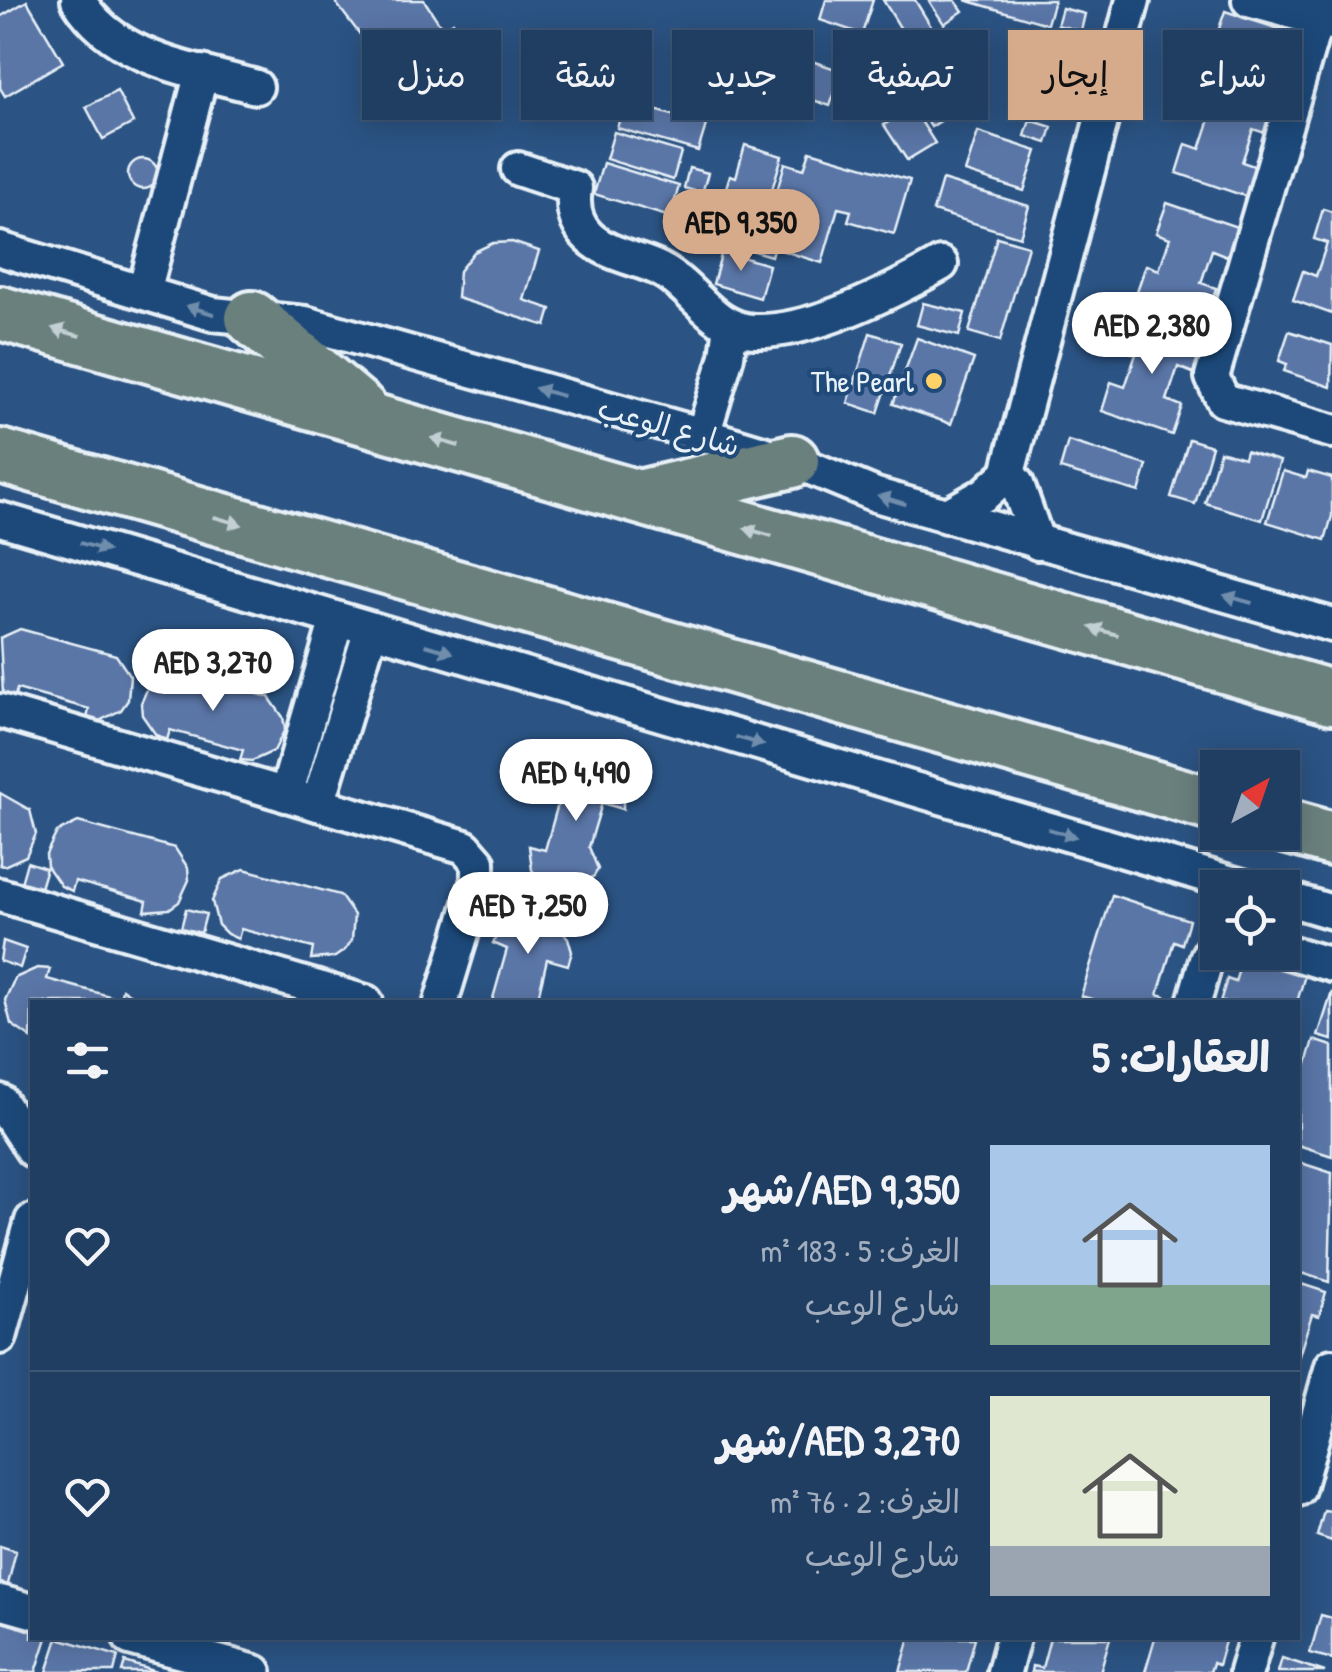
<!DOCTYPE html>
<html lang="ar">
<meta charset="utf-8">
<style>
body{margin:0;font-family:"Patrick Hand","Playpen Sans Arabic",sans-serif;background:#284568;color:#f1f3f6;direction:rtl;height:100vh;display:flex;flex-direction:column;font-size:38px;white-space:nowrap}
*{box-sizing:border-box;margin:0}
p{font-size:32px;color:#a2aebe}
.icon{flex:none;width:55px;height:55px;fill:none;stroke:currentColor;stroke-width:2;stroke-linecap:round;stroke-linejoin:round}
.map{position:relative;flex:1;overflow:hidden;direction:ltr}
.details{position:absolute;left:30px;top:1000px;width:1270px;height:640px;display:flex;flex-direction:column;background:#203e62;border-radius:0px;box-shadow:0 5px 25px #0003,0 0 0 2px #3d5777;direction:rtl}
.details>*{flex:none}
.top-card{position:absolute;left:30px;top:30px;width:1272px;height:90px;direction:rtl;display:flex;gap:20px}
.needle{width:65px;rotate:40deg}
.fabs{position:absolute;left:1200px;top:750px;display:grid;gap:20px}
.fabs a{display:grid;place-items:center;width:100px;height:100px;border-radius:0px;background:#203e62;box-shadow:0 5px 25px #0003,0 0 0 2px #3d5777;font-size:50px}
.price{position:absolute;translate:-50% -85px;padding:0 22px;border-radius:35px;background:#fff;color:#222;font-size:32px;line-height:65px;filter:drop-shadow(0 2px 5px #0008)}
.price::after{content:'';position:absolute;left:50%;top:60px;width:30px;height:22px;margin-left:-15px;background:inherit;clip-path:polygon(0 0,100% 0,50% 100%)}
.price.active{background:#d6ab8b;color:#111}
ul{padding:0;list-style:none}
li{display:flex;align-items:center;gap:30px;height:250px;padding:0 30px}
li+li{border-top:2px solid #3d5777}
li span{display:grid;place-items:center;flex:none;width:280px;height:200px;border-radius:0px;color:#555}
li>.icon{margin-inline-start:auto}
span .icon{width:120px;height:120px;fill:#fffc;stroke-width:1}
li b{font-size:42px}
h2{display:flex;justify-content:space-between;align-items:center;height:120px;padding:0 30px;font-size:42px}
.tag{padding:0 35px;border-radius:0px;background:#203e62;box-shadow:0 5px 25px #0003,0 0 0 2px #3d5777;font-size:35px;line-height:90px}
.tag.active{background:#d6ab8b;color:#111}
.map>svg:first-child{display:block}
.building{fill:#5a76a7;stroke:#e8f1f8;stroke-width:2.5}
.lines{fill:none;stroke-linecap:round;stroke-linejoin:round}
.street-casing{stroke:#e8f1f8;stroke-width:40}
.primary-casing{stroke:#e8f1f8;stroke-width:60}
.street{stroke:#1f4a7a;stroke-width:32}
.primary{stroke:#6a807d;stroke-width:52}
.oneway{fill:#6f8dac}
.oneway2{fill:#c2cfd3}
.poi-dot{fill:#ffd166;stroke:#1f4a7a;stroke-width:4}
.labels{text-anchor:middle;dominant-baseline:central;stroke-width:8;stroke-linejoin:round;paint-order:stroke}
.poi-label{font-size:30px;fill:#e8f1f8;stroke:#1f4a7a;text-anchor:end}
.street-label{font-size:30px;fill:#e8f1f8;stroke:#1f4a7a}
</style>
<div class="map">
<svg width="1332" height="1672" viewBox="0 0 1332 1672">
<rect width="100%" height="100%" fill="#2b5383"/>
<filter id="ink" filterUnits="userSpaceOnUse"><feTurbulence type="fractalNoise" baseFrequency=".01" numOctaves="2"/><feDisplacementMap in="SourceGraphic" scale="20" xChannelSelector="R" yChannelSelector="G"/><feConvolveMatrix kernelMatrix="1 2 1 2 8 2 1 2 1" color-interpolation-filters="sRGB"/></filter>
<g filter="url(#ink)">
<!-- building -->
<g class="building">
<polygon points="342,0 424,0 443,29 453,22 485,71 441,98 405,41 378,58 336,3"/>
<polygon points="826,0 873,0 862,34 820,20"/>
<polygon points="883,0 915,0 935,33 912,47"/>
<polygon points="955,0 963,11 944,24 929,1"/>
<polygon points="965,0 1054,0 1047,24"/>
<polygon points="27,1 63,62 5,96 0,88 0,17"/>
<polygon points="1062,8 1085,14 1081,31 1057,25"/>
<polygon points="1225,11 1294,34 1280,76 1211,52"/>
<polygon points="1056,34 1076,40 1065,76 1045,70"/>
<circle cx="885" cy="60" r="19"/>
<polygon points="592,50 633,62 623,97 582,85"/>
<polygon points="778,50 842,71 830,106 767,84"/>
<polygon points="929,57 942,74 919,90 907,73"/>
<polygon points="1207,82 1278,106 1268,134 1253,129 1242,162 1257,167 1247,197 1177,173 1186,144 1200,149 1211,116 1198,111"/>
<polygon points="938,90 953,113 931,127 916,103"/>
<polygon points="117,91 133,123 103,139 86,107"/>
<polygon points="625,101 706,125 698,151 617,128"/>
<polygon points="912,107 935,143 907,160 884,125"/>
<polygon points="1030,120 1052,127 1047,143 1025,136"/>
<polygon points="614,132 681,152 673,180 606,159"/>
<polygon points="978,132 1037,151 1024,191 965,172"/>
<polygon points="745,145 782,156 762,223 779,229 771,256 717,240 728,206 721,204 730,175 736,177"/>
<polygon points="810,151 910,180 894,234 848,221 851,211 838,208 822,263 777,249 783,226 768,222 785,163 804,169"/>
<circle cx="143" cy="174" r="15"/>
<polygon points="603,163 679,186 670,217 594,194"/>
<polygon points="689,168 708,173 702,193 684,188"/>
<polygon points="942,180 1029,206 1020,237 933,211"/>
<polygon points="1167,203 1237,227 1227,256 1212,250 1201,283 1216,288 1207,318 1136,294 1146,265 1159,270 1170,238 1156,233"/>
<polygon points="1323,209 1332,212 1332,314 1293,300 1303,271 1316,276 1327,243 1314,239"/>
<polygon points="997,237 1028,246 1000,341 969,332"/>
<polygon points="512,242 539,251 524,300 551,309 546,326 457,298 459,271 474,252 493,243"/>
<polygon points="722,251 769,265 760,298 713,284"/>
<polygon points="923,303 965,313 959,336 917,325"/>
<polygon points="1132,320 1203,344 1193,373 1178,367 1167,400 1182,406 1172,435 1102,411 1111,382 1125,387 1136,354 1123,350"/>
<polygon points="1289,331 1332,345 1331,387 1284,371 1287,364 1279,361"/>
<polygon points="870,333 901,343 878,413 848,403"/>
<polygon points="917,338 974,359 951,424 893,404"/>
<polygon points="1189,439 1212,446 1195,504 1171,497"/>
<polygon points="1068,441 1147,465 1139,492 1060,469"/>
<polygon points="1220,451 1244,458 1246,451 1280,461 1262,520 1205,503"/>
<polygon points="1283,471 1306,478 1308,471 1332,478 1332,516 1325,540 1267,522"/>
<polygon points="20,629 116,655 130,676 128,700 121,710 99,721 87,719 89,709 17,689 14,699 3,694 0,638"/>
<polygon points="173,671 269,697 283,717 285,729 274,751 252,761 240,760 243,750 170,730 167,740 156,735 142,715 141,703 151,681"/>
<polygon points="590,759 604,763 623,783 623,809 602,803 589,847 598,869 594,876 574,890 549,888 532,870 529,846 545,850 561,793 548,788 553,775 577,760"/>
<polygon points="0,793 30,810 36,834 26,856 4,866 0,865"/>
<polygon points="78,822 175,848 188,868 189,880 179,902 169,909 145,911 147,901 75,881 72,891 61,886 47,866 46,854 57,832"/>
<polygon points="27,862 46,868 40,888 21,883"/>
<polygon points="244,869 340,895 354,915 352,940 345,950 335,957 311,959 313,948 241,929 238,939 227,934 218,925 212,901 222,879"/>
<polygon points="1112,895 1189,920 1182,944 1174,941 1158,994 1165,996 1163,1002 1102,1002 1081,996"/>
<polygon points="186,909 206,914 201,933 181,928"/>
<polygon points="536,914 549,918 568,938 572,952 568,965 547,959 537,1002 492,1002 507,949 493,943 499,931 522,915"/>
<polygon points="3,941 26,949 20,968 0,961"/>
<polygon points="1243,956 1305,975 1297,1002 1220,1002 1227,979 1235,982"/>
<polygon points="37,968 50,969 47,979 120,999 122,989 141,1002 32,1002 31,1038 11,1024 5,1000 15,978"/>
<polygon points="1332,992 1332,1040 1318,1036"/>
<polygon points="1314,1040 1332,1046 1332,1156 1298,1145 1298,1094"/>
<polygon points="1298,1162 1332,1173 1329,1282 1298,1272"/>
<polygon points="1298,1283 1326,1292 1319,1316 1312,1314 1298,1359"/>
<polygon points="1324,1511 1332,1512 1332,1541 1317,1536"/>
<polygon points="0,1546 16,1551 4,1601 0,1600"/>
<polygon points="1321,1615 1332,1618 1332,1659 1310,1653"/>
<polygon points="0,1621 32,1631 32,1638 47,1638 36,1672 0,1672"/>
<polygon points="58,1638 118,1656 114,1672 47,1672"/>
<polygon points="910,1638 975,1638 966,1672 900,1672"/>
<polygon points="1050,1638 1110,1638 1100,1672 1031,1672 1032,1666 1042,1668"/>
<polygon points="1155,1638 1226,1638 1218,1665 1213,1663 1210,1672 1145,1672"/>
<polygon points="1282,1658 1325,1672 1278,1672"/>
<polygon points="125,1662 157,1672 122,1672"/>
</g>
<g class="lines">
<defs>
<g id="street">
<path d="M78,0C116,61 192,69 256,87"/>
<polyline points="1249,0 1332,23"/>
<polyline points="1322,0 1212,377 1223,400 1332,431"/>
<path d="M518,169L575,188C572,206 575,224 589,237C608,255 637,258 659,269C695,287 711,329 754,331C812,333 892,292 941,264"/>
<polyline points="0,249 213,314 305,323 703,435 806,466 876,495 1332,625"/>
<polyline points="144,292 202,72"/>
<polyline points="703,435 727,356 731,326"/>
<polyline points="1008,473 1017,484 1038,543"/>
<polyline points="946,516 985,494 1008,473 1133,0"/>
<polyline points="0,519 1249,888"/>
<polyline points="0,711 465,847 478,862 478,880 441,1002"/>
<polyline points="286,795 337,619"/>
<polyline points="318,804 371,629"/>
<polyline points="0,895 366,1002"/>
<polyline points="1282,897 1332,912"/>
<polyline points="1282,950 1332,965"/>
<polyline points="1194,1002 1207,957 1218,938"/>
<polyline points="0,1101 32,1150"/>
<polyline points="0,1337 32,1221"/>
<polyline points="1298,1489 1332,1366"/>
<polyline points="0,1602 32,1611"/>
<polyline points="130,1638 255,1672"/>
<polyline points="1004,1672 1013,1638"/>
<polyline points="1246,1672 1256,1638"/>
</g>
<g id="primary">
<polyline points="0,313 1332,697"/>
<polyline points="252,318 360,409"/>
<polyline points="0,456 1218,806"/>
<polyline points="643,496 792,461"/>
<polyline points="1282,825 1332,839"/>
</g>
</defs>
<!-- street casing -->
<use href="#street" class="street-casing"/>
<!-- primary casing -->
<use href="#primary" class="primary-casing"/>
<!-- street -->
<use href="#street" class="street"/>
<!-- primary -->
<use href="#primary" class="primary"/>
</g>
<!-- one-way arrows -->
<defs><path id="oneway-solid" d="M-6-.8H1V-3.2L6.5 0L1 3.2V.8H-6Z" transform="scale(2.5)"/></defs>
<g class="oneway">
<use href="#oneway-solid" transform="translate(200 310) rotate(-163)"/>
<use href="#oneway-solid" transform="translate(549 392) rotate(-164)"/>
<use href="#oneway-solid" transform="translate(892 500) rotate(-163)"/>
<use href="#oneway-solid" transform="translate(94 547) rotate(16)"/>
<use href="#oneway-solid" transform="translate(1238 599) rotate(-164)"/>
<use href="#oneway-solid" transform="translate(439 649) rotate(16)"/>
<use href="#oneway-solid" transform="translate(750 741) rotate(16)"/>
<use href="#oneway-solid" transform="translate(1062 833) rotate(16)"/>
</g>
<g class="oneway2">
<use href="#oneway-solid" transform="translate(66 332) rotate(-164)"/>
<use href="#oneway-solid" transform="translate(445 442) rotate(-164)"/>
<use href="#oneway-solid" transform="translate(228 521) rotate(16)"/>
<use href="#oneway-solid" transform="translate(758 532) rotate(-164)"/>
<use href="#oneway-solid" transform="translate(1104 631) rotate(-164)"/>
</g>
</g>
<!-- markers -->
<circle class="poi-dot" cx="934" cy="381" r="10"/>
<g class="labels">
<!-- poi labels -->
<g class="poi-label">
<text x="914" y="381">The Pearl</text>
</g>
<!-- street labels -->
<g class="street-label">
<text transform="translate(669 426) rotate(16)">شارع الوعب</text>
</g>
</g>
</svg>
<div class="fabs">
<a><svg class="needle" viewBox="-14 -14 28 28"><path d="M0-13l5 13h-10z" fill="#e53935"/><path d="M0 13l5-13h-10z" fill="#a2aebe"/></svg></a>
<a><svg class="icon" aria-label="locate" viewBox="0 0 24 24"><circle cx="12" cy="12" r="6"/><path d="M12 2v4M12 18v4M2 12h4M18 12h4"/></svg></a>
</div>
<b class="price active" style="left:741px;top:274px">AED 9,350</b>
<b class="price" style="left:1152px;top:377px">AED 2,380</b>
<b class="price" style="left:213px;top:714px">AED 3,270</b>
<b class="price" style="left:576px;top:824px">AED 4,490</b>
<b class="price" style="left:528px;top:957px">AED 7,250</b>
<div class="top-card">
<a class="tag">شراء</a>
<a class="tag active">إيجار</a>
<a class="tag">تصفية</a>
<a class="tag">جديد</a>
<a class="tag">شقة</a>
<a class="tag">منزل</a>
</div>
<section class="details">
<h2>العقارات: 5<svg class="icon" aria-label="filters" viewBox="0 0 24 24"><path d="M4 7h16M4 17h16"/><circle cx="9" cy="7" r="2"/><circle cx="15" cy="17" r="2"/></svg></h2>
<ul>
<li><span style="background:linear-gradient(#a9c7e8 70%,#7fa58c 0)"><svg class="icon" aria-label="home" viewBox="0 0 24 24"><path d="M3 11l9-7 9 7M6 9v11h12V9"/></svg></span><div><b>AED 9,350/شهر</b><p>الغرف: 5 · 183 m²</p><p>شارع الوعب</p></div><svg class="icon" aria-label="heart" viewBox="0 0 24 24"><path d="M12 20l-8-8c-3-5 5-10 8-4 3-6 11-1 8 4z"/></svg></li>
<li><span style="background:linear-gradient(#dfe7d0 75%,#9aa5b1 0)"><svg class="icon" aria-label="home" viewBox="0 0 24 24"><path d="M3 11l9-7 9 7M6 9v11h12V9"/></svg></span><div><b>AED 3,270/شهر</b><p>الغرف: 2 · 76 m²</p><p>شارع الوعب</p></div><svg class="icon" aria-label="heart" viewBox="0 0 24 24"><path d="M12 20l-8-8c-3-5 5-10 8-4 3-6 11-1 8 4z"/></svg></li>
</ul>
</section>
</div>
